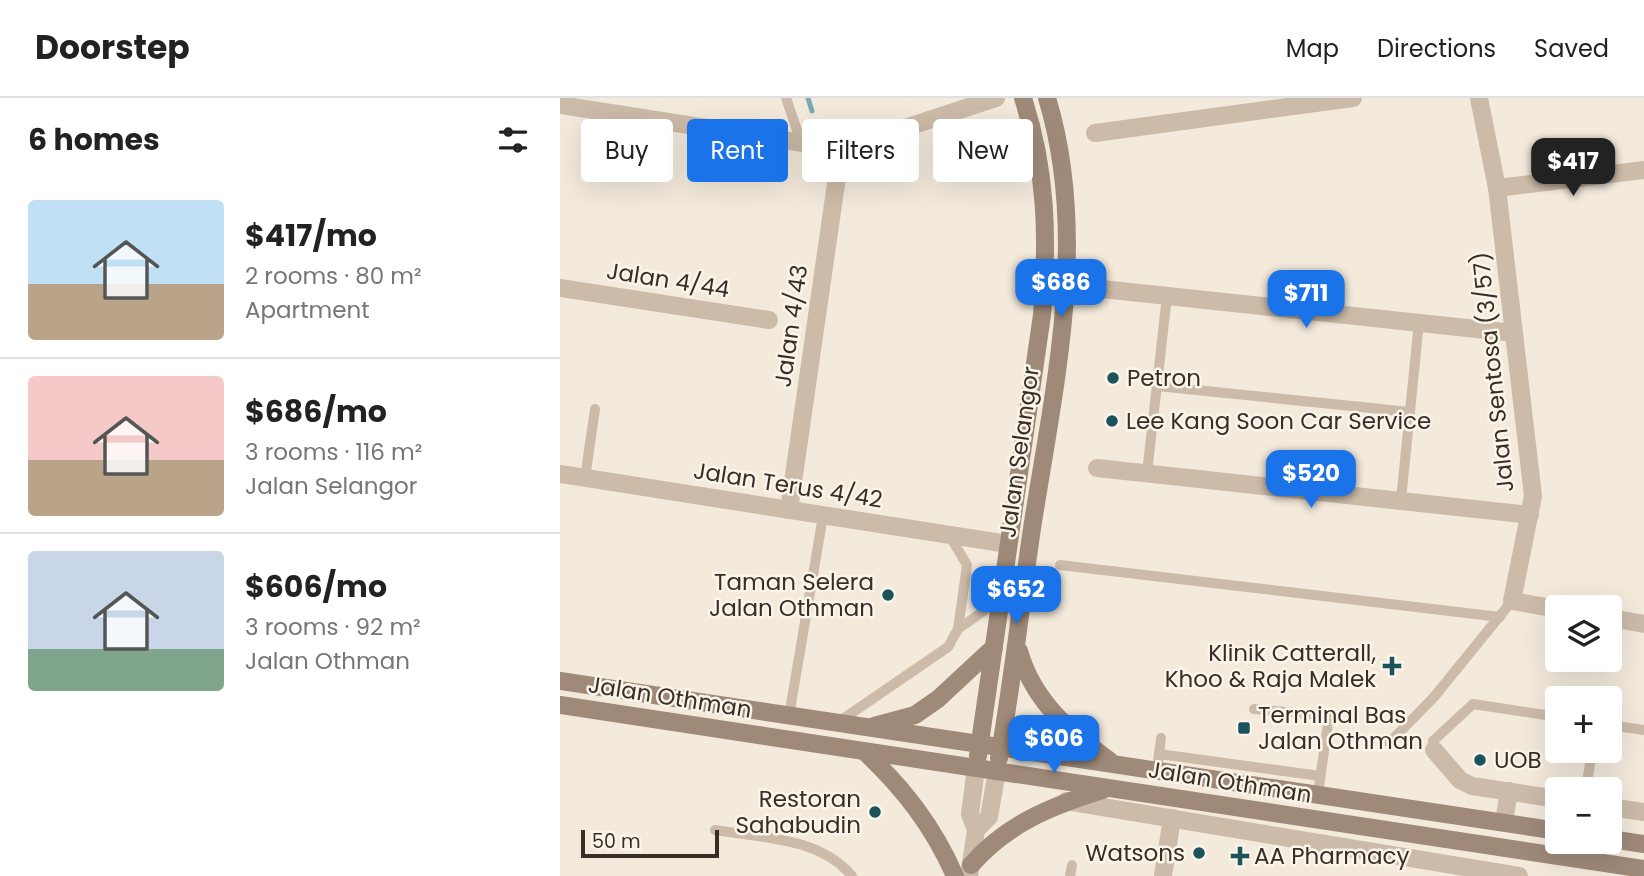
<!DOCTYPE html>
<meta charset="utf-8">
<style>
body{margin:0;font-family:Poppins,sans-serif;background:#f6f6f6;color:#222;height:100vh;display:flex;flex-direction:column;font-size:26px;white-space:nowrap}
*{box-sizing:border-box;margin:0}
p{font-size:23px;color:#767676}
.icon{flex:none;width:38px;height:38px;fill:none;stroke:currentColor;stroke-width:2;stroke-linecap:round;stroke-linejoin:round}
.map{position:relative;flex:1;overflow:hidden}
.drawer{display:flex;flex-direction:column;background:#fff;width:560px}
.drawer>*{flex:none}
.top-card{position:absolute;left:21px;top:21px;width:665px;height:63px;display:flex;gap:14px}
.tools{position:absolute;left:985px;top:497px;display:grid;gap:14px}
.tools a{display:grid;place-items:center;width:77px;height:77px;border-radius:7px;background:#fff;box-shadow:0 7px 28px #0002;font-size:35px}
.scale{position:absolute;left:21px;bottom:18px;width:138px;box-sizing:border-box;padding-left:7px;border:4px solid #382e28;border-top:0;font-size:19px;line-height:24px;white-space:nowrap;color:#382e28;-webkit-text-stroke:5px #faf4e9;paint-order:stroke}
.price{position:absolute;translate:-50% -60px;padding:0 16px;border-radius:14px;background:#1a73e8;color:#fff;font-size:23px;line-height:46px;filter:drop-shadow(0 2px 4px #0008)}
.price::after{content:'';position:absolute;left:50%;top:42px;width:21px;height:16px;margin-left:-10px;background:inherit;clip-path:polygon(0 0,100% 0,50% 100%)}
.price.active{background:#222;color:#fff}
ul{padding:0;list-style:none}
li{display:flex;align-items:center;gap:21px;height:175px;padding:0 28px}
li+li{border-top:2px solid #e0e0e0}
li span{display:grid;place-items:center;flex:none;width:196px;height:140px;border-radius:7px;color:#555}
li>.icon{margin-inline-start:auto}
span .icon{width:84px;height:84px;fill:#fffc;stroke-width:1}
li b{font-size:30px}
h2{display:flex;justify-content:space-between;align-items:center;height:84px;padding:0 28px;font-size:30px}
.pill{padding:0 24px;border-radius:7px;background:#fff;box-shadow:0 7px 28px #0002;font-size:24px;line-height:63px}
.pill.active{background:#1a73e8;color:#fff}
header{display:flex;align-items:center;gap:42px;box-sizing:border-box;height:98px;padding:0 35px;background:#fff;border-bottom:2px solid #e0e0e0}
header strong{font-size:33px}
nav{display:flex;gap:38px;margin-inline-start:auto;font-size:24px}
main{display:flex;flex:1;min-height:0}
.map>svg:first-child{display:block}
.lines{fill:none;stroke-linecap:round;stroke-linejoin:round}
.stream{stroke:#7aabb1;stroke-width:5}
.service{stroke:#ccbba8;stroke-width:10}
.minor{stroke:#ccbba8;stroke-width:18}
.secondary{stroke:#9f8a79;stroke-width:18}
.poi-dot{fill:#1c525b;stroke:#faf4e9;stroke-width:2.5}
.labels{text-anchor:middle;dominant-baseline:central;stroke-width:5;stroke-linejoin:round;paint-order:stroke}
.street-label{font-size:23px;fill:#382e28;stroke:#faf4e9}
.poi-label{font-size:23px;fill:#382e28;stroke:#faf4e9;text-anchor:start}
</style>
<header>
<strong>Doorstep</strong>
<nav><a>Map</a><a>Directions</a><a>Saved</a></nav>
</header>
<main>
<section class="drawer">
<h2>6 homes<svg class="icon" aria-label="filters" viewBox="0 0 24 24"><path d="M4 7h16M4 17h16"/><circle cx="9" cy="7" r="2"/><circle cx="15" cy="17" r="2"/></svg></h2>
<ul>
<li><span style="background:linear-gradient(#bfe0f5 60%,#b9a48a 0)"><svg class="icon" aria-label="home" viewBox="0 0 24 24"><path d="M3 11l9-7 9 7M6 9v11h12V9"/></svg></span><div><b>$417/mo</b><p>2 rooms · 80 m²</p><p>Apartment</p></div></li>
<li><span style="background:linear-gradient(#f6c9c9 60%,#b9a48a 0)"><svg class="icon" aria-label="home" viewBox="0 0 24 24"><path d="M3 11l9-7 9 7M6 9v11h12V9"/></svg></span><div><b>$686/mo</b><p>3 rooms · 116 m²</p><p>Jalan Selangor</p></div></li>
<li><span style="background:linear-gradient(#c9d6e8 70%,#7fa58c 0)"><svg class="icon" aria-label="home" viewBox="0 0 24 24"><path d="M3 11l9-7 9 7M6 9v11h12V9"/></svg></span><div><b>$606/mo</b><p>3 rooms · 92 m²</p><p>Jalan Othman</p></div></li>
</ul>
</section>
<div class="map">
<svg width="1084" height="778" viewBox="0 0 1084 778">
<rect width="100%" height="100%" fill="#f3eadc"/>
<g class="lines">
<!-- stream -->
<polyline class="stream" points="248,0 252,13"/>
<!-- service -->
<g class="service">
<polyline points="226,0 241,44"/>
<polyline points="597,288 850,314"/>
<polyline points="587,375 607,198"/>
<polyline points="25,380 35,311"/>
<polyline points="841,402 859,224"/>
<polyline points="500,467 940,519"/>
<polyline points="398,531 441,501"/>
<polyline points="694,611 769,618 758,696"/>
<polyline points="229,618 263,418"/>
<polyline points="277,625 388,549 398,531 407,467 389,437"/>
<polyline points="1050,627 1084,632"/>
<polyline points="829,645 874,599 952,503"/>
<polyline points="874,652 873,643 913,606 998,619"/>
<polyline points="599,656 601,640"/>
<polyline points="597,673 599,656 760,678"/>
<polyline points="1026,691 1032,653"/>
<path d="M155,732C202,740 259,739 292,778"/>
<polyline points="510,778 512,767"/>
</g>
<!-- minor -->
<g class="minor">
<polyline points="919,0 937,90 973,398 952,503 998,511"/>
<polyline points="0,7 281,51 436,0"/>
<polyline points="535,35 793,0"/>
<polyline points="937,90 1084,72"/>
<polyline points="0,190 209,222"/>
<polyline points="542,191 954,235"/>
<polyline points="537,370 970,417"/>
<polyline points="0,376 448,446"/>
<polyline points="229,412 281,51"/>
<polyline points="1050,520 1084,526"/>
<polyline points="874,652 900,682 912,688 998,701"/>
<polyline points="506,703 959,778"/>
<polyline points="1050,709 1084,714"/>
<polyline points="944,724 949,693"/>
<polyline points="416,732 429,719 437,673"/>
<polyline points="409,778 416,732 410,716 416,670"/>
<polyline points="603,778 612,720"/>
</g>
<!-- secondary -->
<g class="secondary">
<path d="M459,553C473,603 509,633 550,663"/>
<polyline points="0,583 998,733"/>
<polyline points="0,607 1084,771"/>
<polyline points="314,628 355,617 378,601 434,549"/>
<path d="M305,654C344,691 373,728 395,778"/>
<path d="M418,658L482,217C488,140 487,74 463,0"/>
<path d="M439,660C453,581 461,503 473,424C495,285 529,137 487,0"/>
<polyline points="1050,741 1084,746"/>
<path d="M411,767C447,726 491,708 543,692"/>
</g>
</g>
<!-- markers -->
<g class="poi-dot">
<circle cx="553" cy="280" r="7"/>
<circle cx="552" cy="323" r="7"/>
<circle cx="328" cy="497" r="7"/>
<path d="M828.5 557.5h7v7h7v7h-7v7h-7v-7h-7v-7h7z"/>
<rect x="677" y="623" width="14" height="14" rx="3.5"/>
<circle cx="920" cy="662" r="7"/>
<circle cx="315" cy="714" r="7"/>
<circle cx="639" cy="755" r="7"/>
<path d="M676.5 747.5h7v7h7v7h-7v7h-7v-7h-7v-7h7z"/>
</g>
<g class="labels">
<!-- street labels -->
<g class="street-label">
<text transform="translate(108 182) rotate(9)">Jalan 4/44</text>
<text transform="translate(231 228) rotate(-82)">Jalan 4/43</text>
<text transform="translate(933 274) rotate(-96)">Jalan Sentosa (3/57)</text>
<text transform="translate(459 354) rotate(-82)">Jalan Selangor</text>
<text transform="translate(228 387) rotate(9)">Jalan Terus 4/42</text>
<text transform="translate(110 599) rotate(9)">Jalan Othman</text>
<text transform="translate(670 684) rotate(9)">Jalan Othman</text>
</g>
<!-- poi labels -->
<g class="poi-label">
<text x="567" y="280">Petron</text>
<text x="566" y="323">Lee Kang Soon Car Service</text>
<text x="314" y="484" text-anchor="end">Taman Selera<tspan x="314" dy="26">Jalan Othman</tspan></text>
<text x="816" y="555" text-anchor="end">Klinik Catterall,<tspan x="816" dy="26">Khoo &amp; Raja Malek</tspan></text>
<text x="698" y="617">Terminal Bas<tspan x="698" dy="26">Jalan Othman</tspan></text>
<text x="934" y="662">UOB</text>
<text x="301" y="701" text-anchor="end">Restoran<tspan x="301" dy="26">Sahabudin</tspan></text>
<text x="625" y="755" text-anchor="end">Watsons</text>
<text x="694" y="758">AA Pharmacy</text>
</g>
</g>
</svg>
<div class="tools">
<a><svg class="icon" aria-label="layers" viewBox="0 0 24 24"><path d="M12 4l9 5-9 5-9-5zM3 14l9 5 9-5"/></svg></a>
<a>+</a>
<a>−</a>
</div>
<div class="scale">50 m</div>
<b class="price active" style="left:1013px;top:100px">$417</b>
<b class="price" style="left:501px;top:221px">$686</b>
<b class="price" style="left:746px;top:232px">$711</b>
<b class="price" style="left:751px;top:412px">$520</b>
<b class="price" style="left:456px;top:528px">$652</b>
<b class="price" style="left:494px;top:677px">$606</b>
<div class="top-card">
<a class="pill">Buy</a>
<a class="pill active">Rent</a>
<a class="pill">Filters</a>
<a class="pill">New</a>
</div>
</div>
</main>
